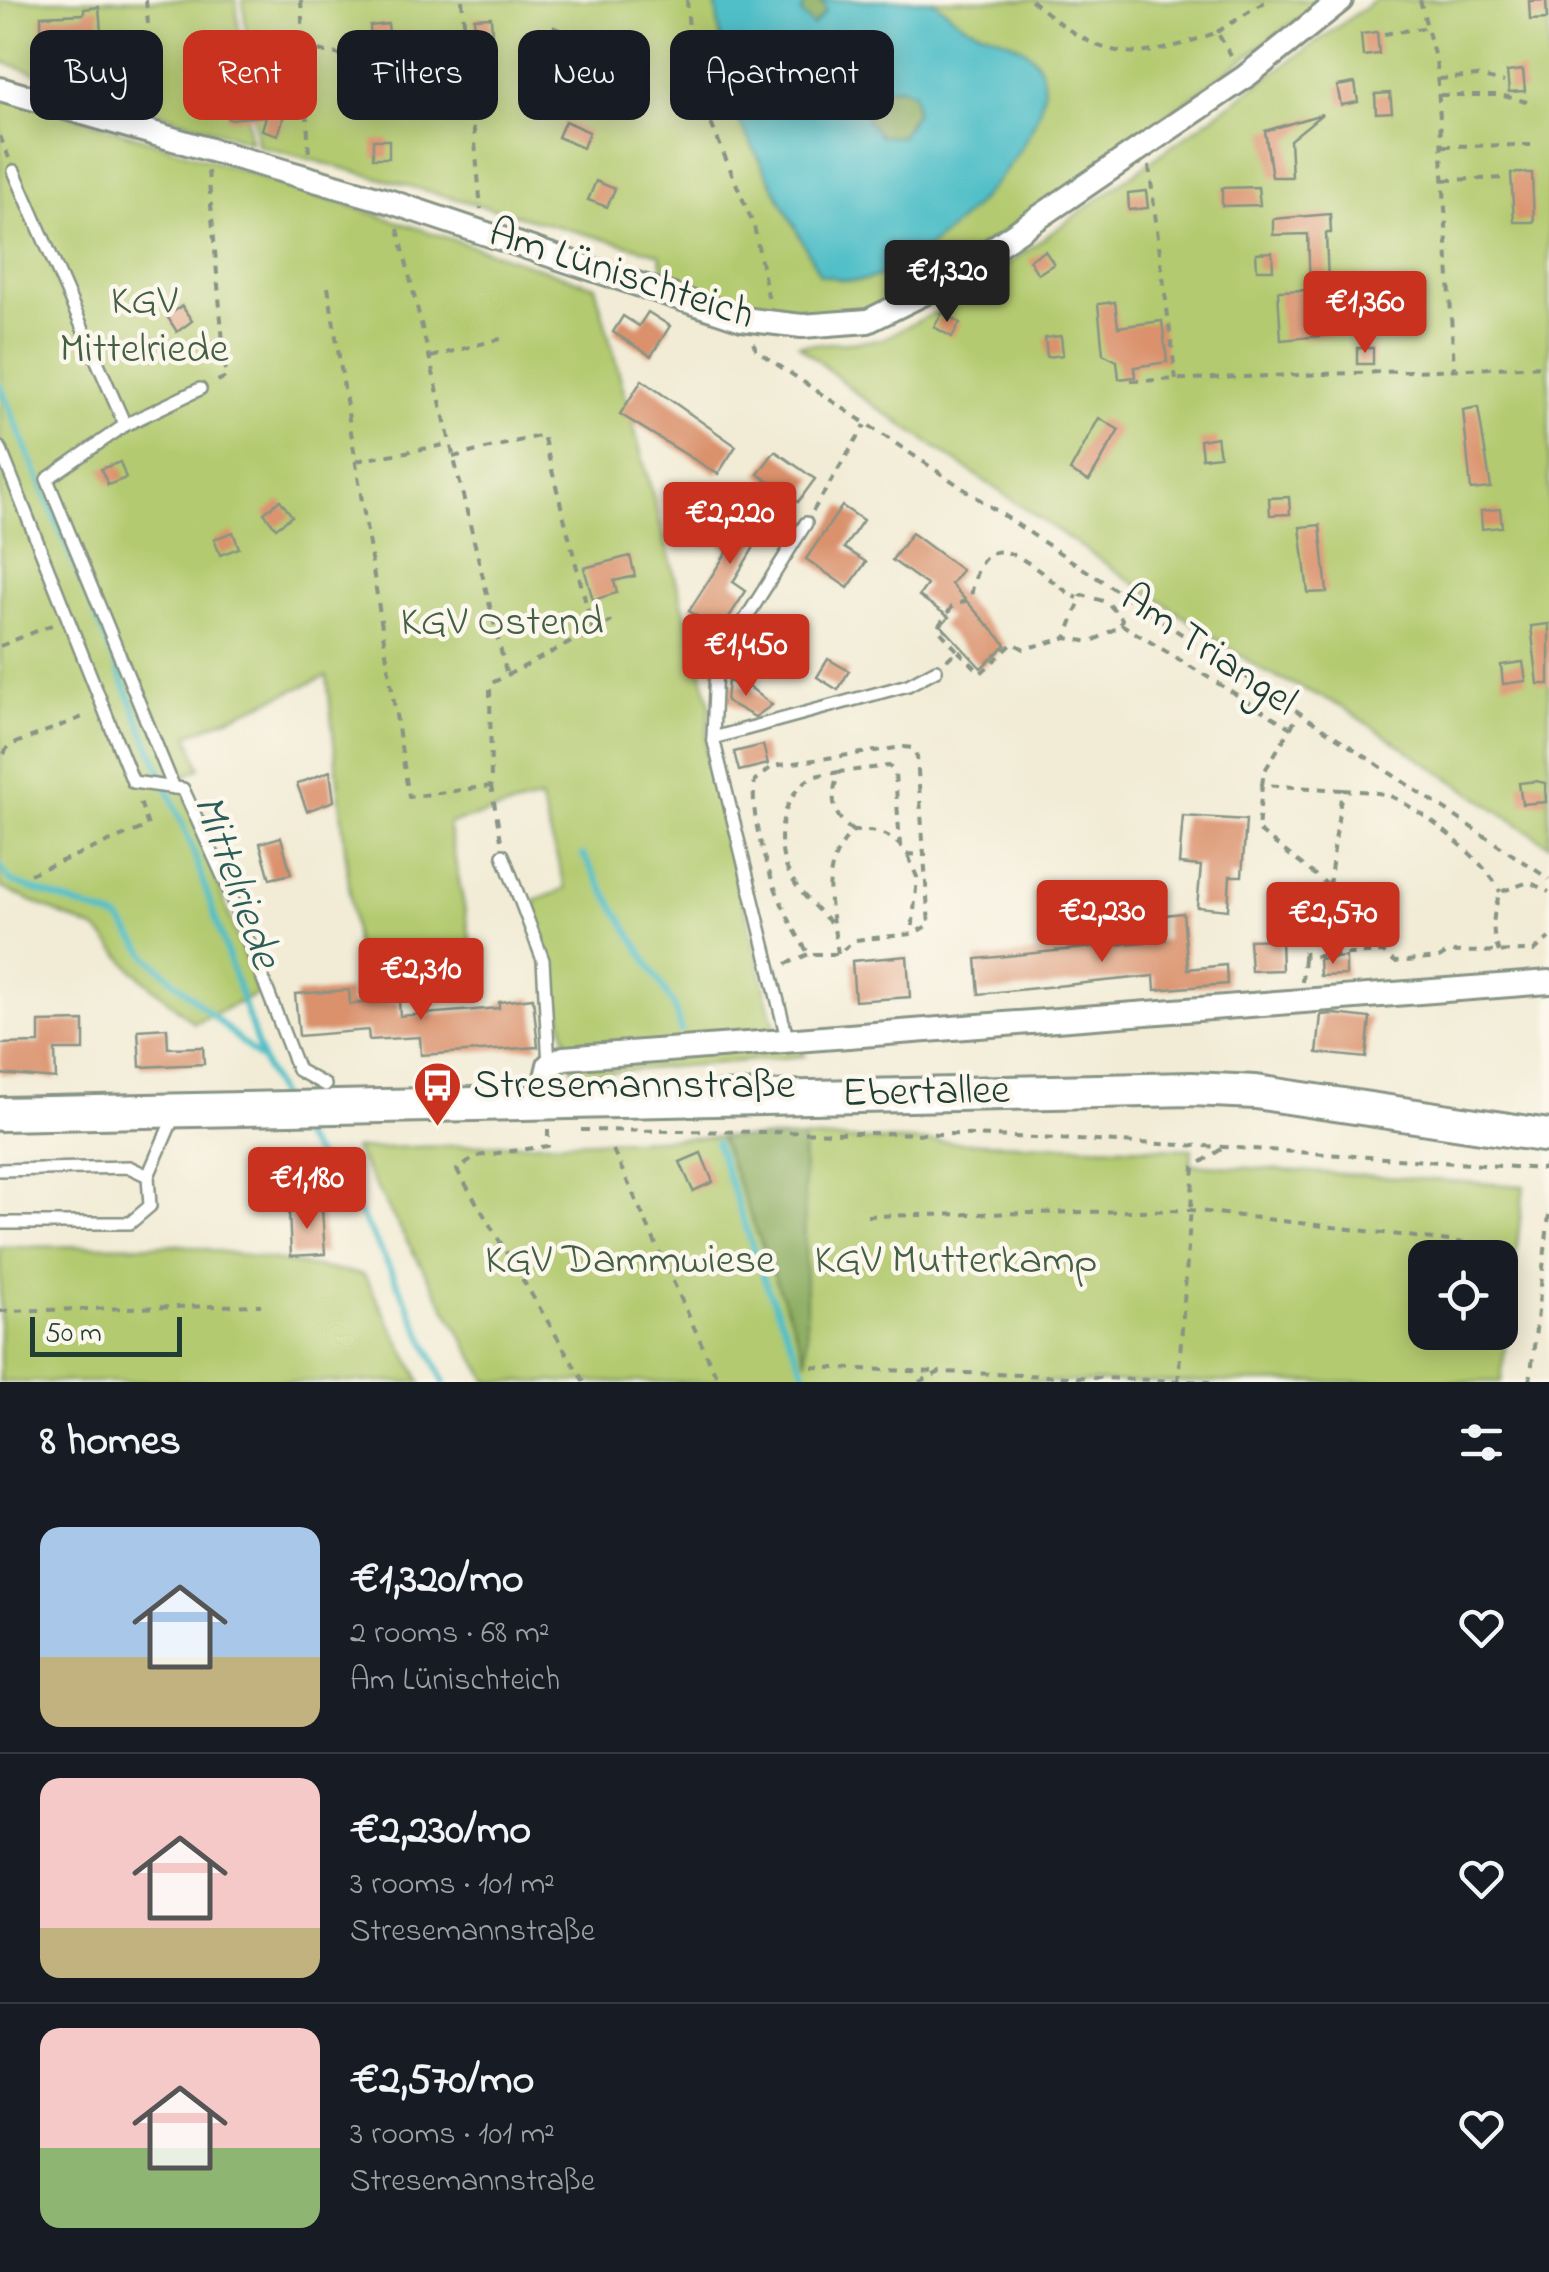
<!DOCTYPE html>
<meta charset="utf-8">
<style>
body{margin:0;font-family:"Indie Flower",sans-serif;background:#242831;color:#f1f3f6;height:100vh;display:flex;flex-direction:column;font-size:38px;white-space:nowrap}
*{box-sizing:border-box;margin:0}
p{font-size:32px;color:#9ea1a6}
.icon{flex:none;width:55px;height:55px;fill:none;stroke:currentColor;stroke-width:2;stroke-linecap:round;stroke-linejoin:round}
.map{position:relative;height:1382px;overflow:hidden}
.sheet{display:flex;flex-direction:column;background:#171b24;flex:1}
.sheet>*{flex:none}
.banner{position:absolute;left:30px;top:30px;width:1000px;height:90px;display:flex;gap:20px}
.controls{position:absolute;left:1408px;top:1240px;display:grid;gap:20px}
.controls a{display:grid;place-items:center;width:110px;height:110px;border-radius:20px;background:#171b24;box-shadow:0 5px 25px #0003;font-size:50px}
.scale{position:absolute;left:30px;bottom:25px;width:152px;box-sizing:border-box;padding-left:10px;border:5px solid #1f3d34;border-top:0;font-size:28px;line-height:35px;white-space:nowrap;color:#1f3d34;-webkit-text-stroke:8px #fbf7ec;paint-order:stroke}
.price{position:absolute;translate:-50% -85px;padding:0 22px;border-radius:10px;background:#c8321e;color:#fff;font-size:32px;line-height:65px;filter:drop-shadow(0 2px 5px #0008)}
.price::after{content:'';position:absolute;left:50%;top:60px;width:30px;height:22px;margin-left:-15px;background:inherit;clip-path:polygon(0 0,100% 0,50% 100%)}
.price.current{background:#222;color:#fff}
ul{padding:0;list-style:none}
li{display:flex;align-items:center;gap:30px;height:250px;padding:0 40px}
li+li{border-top:2px solid #363941}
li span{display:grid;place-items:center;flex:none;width:280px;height:200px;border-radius:20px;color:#555}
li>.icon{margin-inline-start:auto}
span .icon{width:120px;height:120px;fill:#fffc;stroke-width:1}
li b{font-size:42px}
h2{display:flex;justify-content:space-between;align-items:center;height:120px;padding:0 40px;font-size:42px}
.chip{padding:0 35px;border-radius:20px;background:#171b24;box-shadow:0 5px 25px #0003;font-size:35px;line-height:90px}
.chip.current{background:#c8321e;color:#fff}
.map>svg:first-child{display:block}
.green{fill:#b3ca6f;stroke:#698452;stroke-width:2.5;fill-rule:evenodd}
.forest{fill:#8eae62;stroke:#56764b;stroke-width:2.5}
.water{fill:#51bfc8;stroke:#387e7e;stroke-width:2.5;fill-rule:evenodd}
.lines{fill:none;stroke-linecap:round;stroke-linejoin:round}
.stream{stroke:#51bfc8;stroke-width:6}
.building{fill:#da916c}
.service-casing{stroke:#889485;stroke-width:16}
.minor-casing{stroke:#889485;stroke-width:28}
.secondary-casing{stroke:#889485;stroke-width:38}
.path{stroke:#889485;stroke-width:4;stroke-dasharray:8 8;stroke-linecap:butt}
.service{stroke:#fff;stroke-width:11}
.minor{stroke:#fff;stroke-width:22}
.secondary{stroke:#fff;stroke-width:32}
.labels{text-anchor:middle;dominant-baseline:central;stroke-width:9;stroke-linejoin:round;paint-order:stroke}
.street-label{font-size:42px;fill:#1f3d34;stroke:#fbf7ec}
.park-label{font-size:42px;fill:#446043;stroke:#fbf7ec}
.poi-label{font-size:42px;fill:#1f3d34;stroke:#fbf7ec;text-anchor:start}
.water-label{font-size:45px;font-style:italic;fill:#2c5e59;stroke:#fbf7ec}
</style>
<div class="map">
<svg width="1549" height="1382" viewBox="0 0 1549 1382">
<rect width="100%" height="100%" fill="#fbf7ec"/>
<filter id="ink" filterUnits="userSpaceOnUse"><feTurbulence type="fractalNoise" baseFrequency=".01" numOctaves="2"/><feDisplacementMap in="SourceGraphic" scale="20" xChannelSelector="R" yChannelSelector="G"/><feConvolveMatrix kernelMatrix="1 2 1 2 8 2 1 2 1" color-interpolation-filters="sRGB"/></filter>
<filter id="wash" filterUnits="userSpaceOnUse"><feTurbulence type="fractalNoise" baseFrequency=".0048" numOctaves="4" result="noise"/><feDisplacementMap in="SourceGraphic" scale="40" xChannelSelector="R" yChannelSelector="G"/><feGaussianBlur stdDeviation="2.25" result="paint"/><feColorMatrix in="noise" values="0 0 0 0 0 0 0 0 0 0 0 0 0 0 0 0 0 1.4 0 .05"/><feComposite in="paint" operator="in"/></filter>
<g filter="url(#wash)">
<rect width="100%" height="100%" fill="#f2ecd6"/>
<!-- green -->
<g class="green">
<polygon points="0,0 236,0 250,142 0,61"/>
<polygon points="243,0 1324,0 1056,197 946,271 863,312 790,317 667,287 660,254 257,145"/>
<polygon points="1375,0 1549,0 1549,845 1338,704 1263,671 860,396 799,345 880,340 954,303"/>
<polygon points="0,92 595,286 710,703 706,753 776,1032 805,1056 574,1075 534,901 566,889 540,799 448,824 473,952 357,962 327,676 188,735 200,768 179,779 258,994 194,1023 134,971 98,931 0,887"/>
<path d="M720,1137L806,1357L803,1138L1192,1149L1191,1164L1524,1186L1501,1382H488L354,1149ZM1425,1258H1500V1332H1425Z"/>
<polygon points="181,1245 364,1275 421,1382 0,1382 0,1247"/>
</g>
<!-- forest -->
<g class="forest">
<circle cx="813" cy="12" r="13"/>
<polygon points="899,87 915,93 916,112 901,137 880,136 866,119 866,99 881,88"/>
<polygon points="720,1137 803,1138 807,1361"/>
</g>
<!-- water -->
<path class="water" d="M715,0H806L801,14L813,26L826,11L822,0C855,0 896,0 929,0C942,3 953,19 966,25C992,37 1038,42 1043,79C1053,144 920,277 857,281C846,282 831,276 820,275L730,104ZM899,87L914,93L916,112L901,137L880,136L866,119V99L881,88Z"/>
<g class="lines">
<!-- stream -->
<g class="stream">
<polyline points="0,385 191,845 263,1062 281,1100"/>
<polyline points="583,855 674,1006 681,1031"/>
<polyline points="0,865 10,881 120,920 149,958 260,1059"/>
<path d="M291,1120C307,1151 334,1171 352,1201C388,1259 415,1320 444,1382"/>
<polyline points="716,1143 765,1282 809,1382"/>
</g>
</g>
<g id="blocks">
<!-- building -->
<g class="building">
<polygon points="1546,0 1547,19 1530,20 1529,1"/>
<polygon points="99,7 103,56 42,60 41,16 84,14 84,9"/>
<polygon points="491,17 493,51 476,52 474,18"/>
<polygon points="388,24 390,43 371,44 370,26"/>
<polygon points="554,27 576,37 569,53 547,43"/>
<polygon points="413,32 414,50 393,52 392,33"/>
<polygon points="1377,32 1379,54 1363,56 1361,34"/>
<polygon points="1523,70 1525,91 1509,92 1507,72"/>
<polygon points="377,75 393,77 391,90 424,89 424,105 369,100"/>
<polygon points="1355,83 1358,102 1341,105 1337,86"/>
<polygon points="1390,93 1392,112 1376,113 1375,94"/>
<polygon points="245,100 245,104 284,116 278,135 262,130 266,116 228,119 226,101"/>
<polygon points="1322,114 1290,140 1292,177 1272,177 1265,131"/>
<polygon points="565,121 589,132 583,148 558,137"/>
<rect x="373" y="140" width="16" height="18"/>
<polygon points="1511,173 1532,173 1534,222 1514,222"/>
<polygon points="596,181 615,189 607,207 588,200"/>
<polygon points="1258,187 1260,205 1222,206 1222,188"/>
<polygon points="1146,191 1148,208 1129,210 1128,193"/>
<polygon points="1330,214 1331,233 1326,233 1330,335 1281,340 1278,291 1310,290 1308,234 1273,235 1273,219"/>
<polygon points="1045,251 1054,264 1038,274 1029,260"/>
<polygon points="1272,252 1273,270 1257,270 1256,253"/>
<polygon points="1115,302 1118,327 1162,321 1167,362 1134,367 1135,377 1119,379 1117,361 1103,354 1098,304"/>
<polygon points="182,306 192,321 177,332 167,316"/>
<polygon points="648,312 670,326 651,356 613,332 623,316 639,326"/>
<polygon points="942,313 960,323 952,337 934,327"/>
<polygon points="1061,336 1063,355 1047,357 1045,338"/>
<rect x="1357" y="348" width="16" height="16"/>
<polygon points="642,380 736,446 718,474 620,414"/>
<polygon points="1478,407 1491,488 1471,490 1463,410"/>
<polygon points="1099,418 1119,430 1089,481 1070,471"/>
<polygon points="1217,437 1220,456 1202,458 1200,440"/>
<polygon points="775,451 815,479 798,502 758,474"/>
<polygon points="120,462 126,478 108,485 101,469"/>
<polygon points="1289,497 1290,514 1270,515 1269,498"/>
<polygon points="280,500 292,516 276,528 264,513"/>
<polygon points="733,501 769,522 733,582 746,591 720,631 689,611 729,549 721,544 730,528 721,523"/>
<polygon points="842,506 863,520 844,548 866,562 848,588 806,559"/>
<polygon points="1500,509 1502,527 1482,529 1481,511"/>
<polygon points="1320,525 1327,592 1308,593 1300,527"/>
<polygon points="233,532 239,548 220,555 214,539"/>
<polygon points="912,533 962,570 951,584 1006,645 981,668 941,625 949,617 919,596 927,585 892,560"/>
<polygon points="630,556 635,576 614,581 617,593 593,600 584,568"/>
<polygon points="1549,624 1549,684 1538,684 1531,626"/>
<polygon points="828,659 849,671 838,690 817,677"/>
<polygon points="1523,662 1526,681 1503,684 1501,665"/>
<polygon points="728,681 751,688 772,705 755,717 726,701"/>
<polygon points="763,745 768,764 739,771 734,752"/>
<polygon points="330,771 334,801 307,811 297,784"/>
<polygon points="1536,781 1545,783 1546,802 1522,804 1519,783"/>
<polygon points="1183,816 1246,820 1242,876 1230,876 1228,910 1197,907 1201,866 1179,864"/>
<polygon points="281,837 291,874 270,879 260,843"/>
<polygon points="1183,913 1188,969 1226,965 1227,984 1155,990 1154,976 979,994 976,959 1166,940 1164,915"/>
<polygon points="1281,939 1282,970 1251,971 1249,940"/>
<polygon points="907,956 910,997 855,1001 852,961"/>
<polygon points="1346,957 1346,975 1320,976 1319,959"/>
<polygon points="349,990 350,1004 399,1001 400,1016 499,1008 499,1002 533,998 538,1047 421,1055 420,1037 369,1040 368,1030 299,1036 295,994"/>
<polygon points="1334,1014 1370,1018 1366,1058 1317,1053 1321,1015"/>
<polygon points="84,1021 84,1050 55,1050 56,1079 0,1074 0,1044 39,1043 39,1022"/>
<polygon points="167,1028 168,1048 203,1047 204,1064 140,1067 138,1030"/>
<polygon points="701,1153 713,1182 693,1191 680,1162"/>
<polygon points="322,1209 325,1254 291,1256 289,1210"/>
</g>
</g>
</g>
<g filter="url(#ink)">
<use href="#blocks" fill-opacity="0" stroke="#889485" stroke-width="2.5"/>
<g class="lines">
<defs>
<g id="service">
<polyline points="14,171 125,425"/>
<polyline points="0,448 133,782 183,789 226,883 298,1070 325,1085"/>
<polyline points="713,738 716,666 806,523"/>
<polyline points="174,788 47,479 125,425 200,389"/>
<polyline points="503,855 543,960 549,1065"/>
<polyline points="787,1038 713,738 908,685 936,670"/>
<polyline points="0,1170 129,1167 148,1176 150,1206 130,1223 0,1223"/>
<polyline points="148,1176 174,1116"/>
</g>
<g id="minor">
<polyline points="0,89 391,202 742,319 802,326 868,321 935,288 1245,77 1341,0"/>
<polyline points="547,1103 544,1086 549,1065 564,1058 1549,982"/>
</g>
<polyline id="secondary" points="0,1114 1192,1089 1256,1092 1549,1136"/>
</defs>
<!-- service casing -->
<use href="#service" class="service-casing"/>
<!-- minor casing -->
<use href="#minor" class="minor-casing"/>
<!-- secondary casing -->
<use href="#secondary" class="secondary-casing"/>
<!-- path -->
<g class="path">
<polyline points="146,0 155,110"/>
<polyline points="301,0 309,155"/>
<polyline points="462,0 481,209"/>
<polyline points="687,0 692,78 754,226 769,301"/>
<path d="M1031,0C1102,61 1130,65 1217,32L1234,61"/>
<polyline points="1420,0 1437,66 1454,368"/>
<polyline points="1217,32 1268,0"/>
<polyline points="1384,34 1429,27"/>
<polyline points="303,47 470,82"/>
<polyline points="1439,79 1477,76 1504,82"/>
<polyline points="1440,95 1500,95 1535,104"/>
<polyline points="0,136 9,158"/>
<polyline points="1443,146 1532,145"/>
<polyline points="1149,166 1176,380"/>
<polyline points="208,171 226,377 213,383"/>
<polyline points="1445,180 1508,178"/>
<polyline points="398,229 507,676"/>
<polyline points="328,287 409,797 491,786"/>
<polyline points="753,343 757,351 1549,879"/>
<polyline points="431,357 508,337"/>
<polyline points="1131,381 1549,366"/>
<polyline points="453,457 543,435 593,631"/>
<polyline points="356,461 450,444"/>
<polyline points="813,511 865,425"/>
<polyline points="1121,624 1291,728"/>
<polyline points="0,646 54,624"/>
<path d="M957,650L937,628L952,607L971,598C984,501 1045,584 1078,598"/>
<polyline points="947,660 957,650 981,673 1013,643 1024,649 1066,638 1091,642 1120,626 1122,619 1107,602 1082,595 1066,638"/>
<path d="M903,747L913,748L917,757L929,925L912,934L855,940L838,954H809C781,913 747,829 755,780L773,766Z"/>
<polyline points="4,754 8,746 88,715"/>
<polyline points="1262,785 1264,772 1296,719"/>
<path d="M1343,790C1357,791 1377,791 1390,796C1421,809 1487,861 1500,892"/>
<path d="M853,831C831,816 830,796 839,772L889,766L895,773L900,845"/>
<polyline points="501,840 491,786 490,684 612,621"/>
<polyline points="908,856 917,877 912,934"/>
<polyline points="30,874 148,826 139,799"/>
<polyline points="1329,886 1342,790 1262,785 1258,830 1329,886 1308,922 1304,957 1383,952 1395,962 1439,958 1449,952 1534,951 1549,938"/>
<path d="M830,922C816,908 798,892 789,873C774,845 780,798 809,779C817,774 830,774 839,772"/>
<path d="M1499,952C1490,929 1493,914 1500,892L1529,882L1549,892"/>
<path d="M838,954C832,907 816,870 853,831C878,830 892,833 907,854L927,855"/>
<polyline points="786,964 809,954"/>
<polyline points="1302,982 1304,957"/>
<polyline points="548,1129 548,1146 477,1156 457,1170 584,1382"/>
<polyline points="581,1130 951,1134 1224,1147 1543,1169 1548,1164"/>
<polyline points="613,1150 719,1382"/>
<polyline points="867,1216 1191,1210 1466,1243"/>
<polyline points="0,1311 261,1305"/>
<polyline points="812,1367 935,1372"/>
<polyline points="919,1382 940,1372 1210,1382"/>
<polyline points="1178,1382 1194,1167 1223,1148"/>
<polyline points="1530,1382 1549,1215"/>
</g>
<!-- service -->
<use href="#service" class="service"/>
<!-- minor -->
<use href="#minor" class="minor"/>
<!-- secondary -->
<use href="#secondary" class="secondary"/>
</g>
</g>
<!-- icons -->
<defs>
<symbol id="bus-pin" viewBox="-11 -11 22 30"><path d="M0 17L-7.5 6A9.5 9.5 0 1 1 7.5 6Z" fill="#c8321e" stroke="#fbf7ec"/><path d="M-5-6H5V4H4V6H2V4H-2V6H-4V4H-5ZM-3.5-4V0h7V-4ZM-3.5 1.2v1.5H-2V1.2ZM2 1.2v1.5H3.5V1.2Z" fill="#fff"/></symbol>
</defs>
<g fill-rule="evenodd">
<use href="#bus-pin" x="410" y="1058" width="55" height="75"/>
</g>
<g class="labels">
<!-- street labels -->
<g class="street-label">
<text transform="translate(621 275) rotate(18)">Am Lünischteich</text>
<text transform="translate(1208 651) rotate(34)">Am Triangel</text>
<text transform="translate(926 1093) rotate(-1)">Ebertallee</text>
</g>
<!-- park labels -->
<g class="park-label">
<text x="144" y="302">KGV<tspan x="144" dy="48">Mittelriede</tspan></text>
<text x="502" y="623">KGV Ostend</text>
<text x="630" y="1261">KGV Dammwiese</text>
<text x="956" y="1261">KGV Mutterkamp</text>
</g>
<!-- poi labels -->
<g class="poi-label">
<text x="473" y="1086">Stresemannstraße</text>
</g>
<!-- water labels -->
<g class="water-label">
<text transform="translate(235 882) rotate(70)">Mittelriede</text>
</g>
</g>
</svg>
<div class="controls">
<a><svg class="icon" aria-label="locate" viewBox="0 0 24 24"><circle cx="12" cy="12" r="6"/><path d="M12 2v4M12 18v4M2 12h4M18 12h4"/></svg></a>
</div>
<div class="scale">50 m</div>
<b class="price current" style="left:947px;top:325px">€1,320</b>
<b class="price" style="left:1365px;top:356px">€1,360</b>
<b class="price" style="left:730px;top:567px">€2,220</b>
<b class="price" style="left:746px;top:699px">€1,450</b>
<b class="price" style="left:1102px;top:965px">€2,230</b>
<b class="price" style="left:1333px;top:967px">€2,570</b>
<b class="price" style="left:421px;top:1023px">€2,310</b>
<b class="price" style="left:307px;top:1232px">€1,180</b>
<div class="banner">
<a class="chip">Buy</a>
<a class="chip current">Rent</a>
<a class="chip">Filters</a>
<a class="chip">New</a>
<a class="chip">Apartment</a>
</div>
</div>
<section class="sheet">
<h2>8 homes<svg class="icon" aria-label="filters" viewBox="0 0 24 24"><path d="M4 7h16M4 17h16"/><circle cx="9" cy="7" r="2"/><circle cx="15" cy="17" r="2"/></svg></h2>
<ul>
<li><span style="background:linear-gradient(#a9c7e8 65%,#c2b280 0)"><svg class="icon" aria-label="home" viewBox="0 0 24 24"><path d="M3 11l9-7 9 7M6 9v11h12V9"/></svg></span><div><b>€1,320/mo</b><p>2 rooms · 68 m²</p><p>Am Lünischteich</p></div><svg class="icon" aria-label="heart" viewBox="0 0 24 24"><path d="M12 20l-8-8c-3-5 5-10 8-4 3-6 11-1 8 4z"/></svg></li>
<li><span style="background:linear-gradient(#f6c9c9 75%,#c2b280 0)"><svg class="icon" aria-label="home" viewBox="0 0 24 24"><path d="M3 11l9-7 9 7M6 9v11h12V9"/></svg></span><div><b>€2,230/mo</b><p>3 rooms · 101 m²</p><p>Stresemannstraße</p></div><svg class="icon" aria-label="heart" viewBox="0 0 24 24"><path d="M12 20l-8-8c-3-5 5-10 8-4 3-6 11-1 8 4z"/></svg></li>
<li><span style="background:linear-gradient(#f6c9c9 60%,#8fb573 0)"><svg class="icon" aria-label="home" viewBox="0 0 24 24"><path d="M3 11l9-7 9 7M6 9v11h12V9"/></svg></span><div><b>€2,570/mo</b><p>3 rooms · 101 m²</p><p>Stresemannstraße</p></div><svg class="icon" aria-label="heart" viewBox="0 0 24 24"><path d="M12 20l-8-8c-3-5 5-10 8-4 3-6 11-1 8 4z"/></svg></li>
</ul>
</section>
